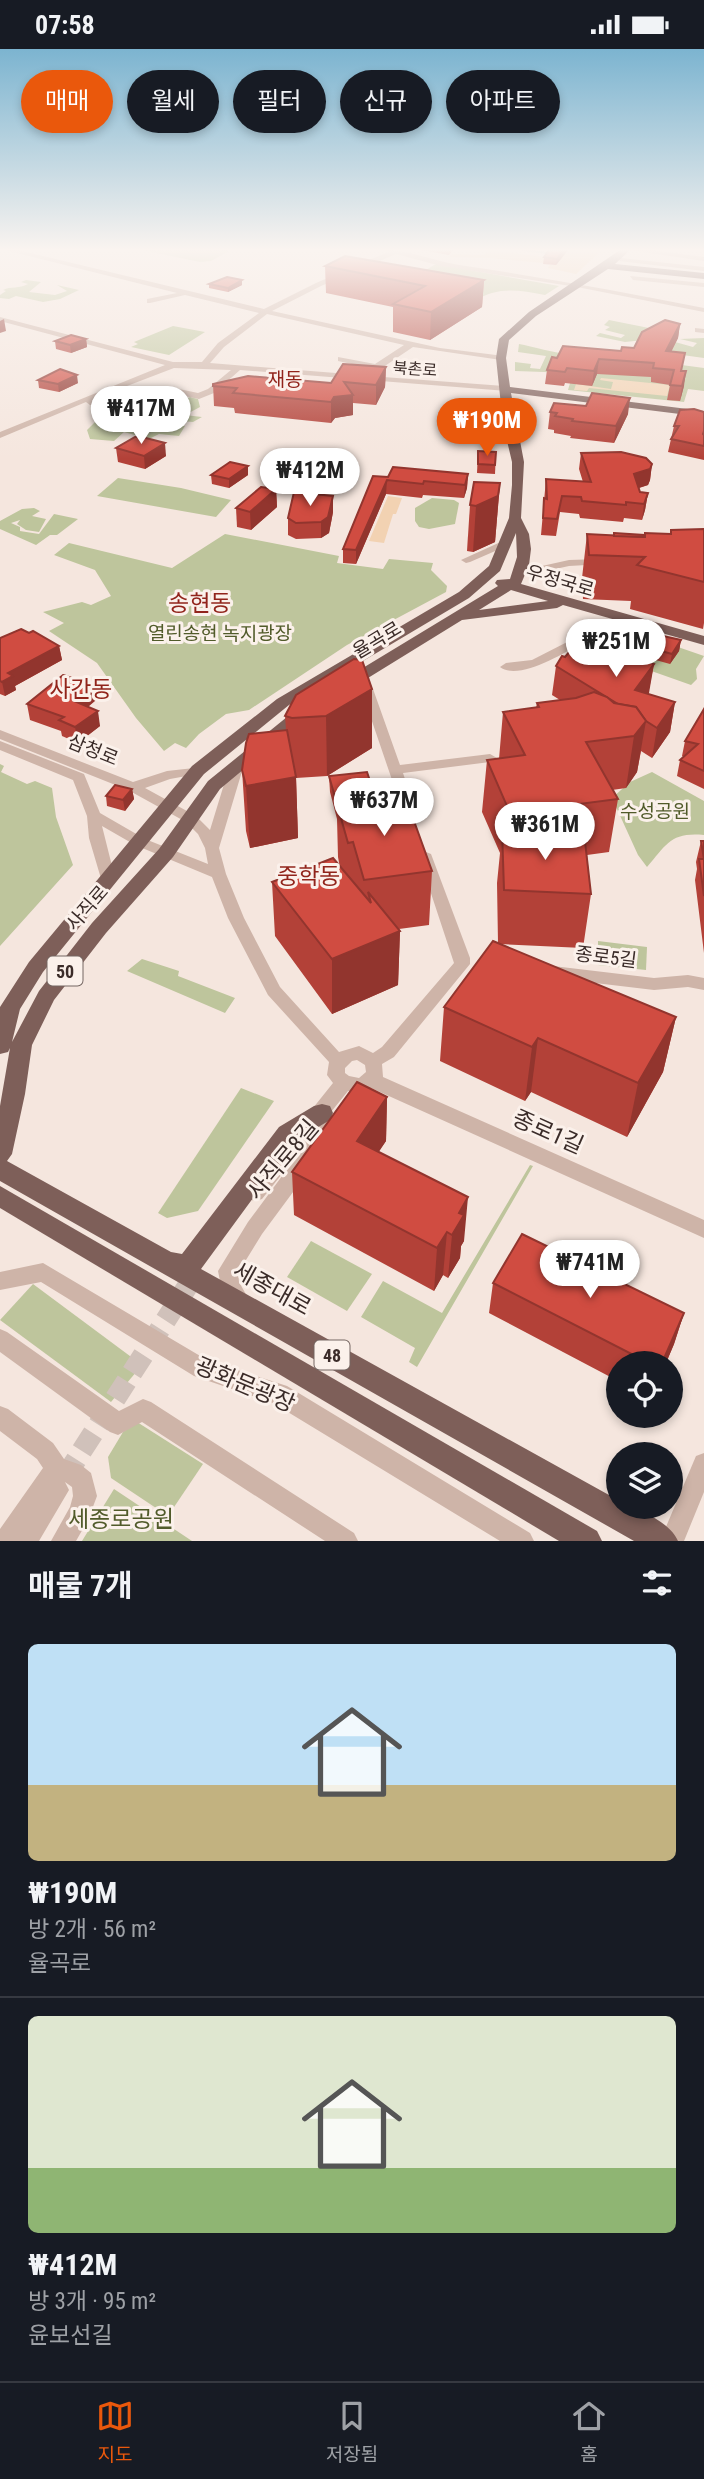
<!DOCTYPE html>
<html lang="ko">
<meta charset="utf-8">
<style>
body{margin:0;font-family:"Roboto Condensed","Noto Sans KR",sans-serif;background:#242831;color:#f1f3f6;height:100vh;display:flex;flex-direction:column;font-size:26px;white-space:nowrap}
*{box-sizing:border-box;margin:0}
p{font-size:23px;color:#9ea1a6}
.icon{flex:none;width:38px;height:38px;fill:none;stroke:currentColor;stroke-width:2;stroke-linecap:round;stroke-linejoin:round}
.map{position:relative;height:1492px;overflow:hidden}
.drawer{display:flex;flex-direction:column;background:#171b24;flex:1}
.drawer>*{flex:none}
.top-card{position:absolute;left:21px;top:21px;width:663px;height:63px;display:flex;gap:14px}
.tools{position:absolute;left:606px;top:1302px;display:grid;gap:14px}
.tools a{display:grid;place-items:center;width:77px;height:77px;border-radius:50%;background:#171b24;box-shadow:0 4px 10px #0003;font-size:35px}
.price{position:absolute;translate:-50% -60px;padding:0 16px;border-radius:24px;background:#fff;color:#222;font-size:23px;line-height:46px;filter:drop-shadow(0 2px 4px #0008)}
.price::after{content:'';position:absolute;left:50%;top:42px;width:21px;height:16px;margin-left:-10px;background:inherit;clip-path:polygon(0 0,100% 0,50% 100%)}
.price.selected{background:#ea580c;color:#fff}
ul{padding:0;list-style:none}
li{display:grid;align-content:center;gap:14px;height:371px;padding:0 28px}
li+li{border-top:2px solid #363941}
li span{display:grid;place-items:center;height:217px;border-radius:10px;color:#555}
li>.icon{margin-inline-start:auto}
span .icon{width:126px;height:126px;fill:#fffc;stroke-width:1}
li b{font-size:30px}
h2{display:flex;justify-content:space-between;align-items:center;height:84px;padding:0 28px;font-size:30px}
.pill{padding:0 24px;border-radius:32px;background:#171b24;box-shadow:0 4px 10px #0003;font-size:24px;line-height:63px}
.pill.selected{background:#ea580c;color:#fff}
.status{display:flex;justify-content:space-between;align-items:center;height:49px;padding:0 35px;background:#171b24;direction:ltr}
.status svg{height:19px;fill:currentColor}
.dock{display:flex;justify-content:space-around;align-items:center;height:98px;border-top:2px solid #363941;background:#171b24;font-size:19px;color:#9ea1a6}
.dock a{display:grid;justify-items:center;gap:4px}
.dock .selected{color:#ea580c}
.map>svg:first-child{display:block}
.green{fill:#bec59c}
.sand{fill:#f2d2b2}
.lines{fill:none;stroke-linecap:round;stroke-linejoin:round}
.stream{stroke:#7ab4ad;stroke-width:2}
.minor-tunnel{stroke:#d0c1ba;stroke-width:21;stroke-dasharray:21 10;stroke-linecap:butt}
.minor{fill:#ceb4a8;fill-rule:evenodd}
.major{fill:#7e5f59;fill-rule:evenodd}
.wall{fill:#b34138}
.shaded-wall{fill:#92352e}
.building{fill:#d04c41;stroke:#92352e;stroke-width:2}
.labels{text-anchor:middle;dominant-baseline:central;stroke-width:6;stroke-linejoin:round;paint-order:stroke}
.far-street-label{font-size:16px;fill:#3b2c29;stroke:#fbf1eb}
.shield{fill:#fbf1eb;stroke:#756763;stroke-width:2}
.shield-label{font-size:18px;font-weight:bold;fill:#3b2c29}
.far-quarter-label{font-size:19px;fill:#91241b;stroke:#fbf1eb}
.street-label{font-size:19px;fill:#3b2c29;stroke:#fbf1eb}
.park-label{font-size:19px;fill:#515b2a;stroke:#fbf1eb}
.quarter-label{font-size:23px;fill:#91241b;stroke:#fbf1eb}
.near-street-label{font-size:23px;fill:#3b2c29;stroke:#fbf1eb}
.near-park-label{font-size:23px;fill:#515b2a;stroke:#fbf1eb}
</style>
<div class="status"><b>07:58</b><svg viewBox="0 0 49 12"><path d="M0 12V9h3v3zM5 12V6h3v6zM10 12V3h3v9zM15 12V0h3v12zM26 1h20v11H26zM47 4h2v5h-2z"/></svg></div>
<div class="map">
<svg width="704" height="1492" viewBox="0 0 704 1492">
<rect width="100%" height="100%" fill="#f5e6de"/>
<!-- green -->
<g class="green">
<polygon points="142,201 225,201 229,202 211,212 200,213"/>
<path d="M436,215L559,237L545,246C517,241 498,237 473,253L397,238Z"/>
<path d="M26,231L41,233L29,243L55,246L67,242L57,236L79,241L60,250L43,253L16,247L9,250L0,249V246L6,242L3,241C11,237 19,240 28,235L21,233Z"/>
<polygon points="609,271 649,279 663,285 668,291 693,298 697,294 680,290 704,289 704,309 668,304 644,291 625,293 596,287 600,284 621,289 625,286 605,281 610,278 604,276"/>
<polygon points="173,277 205,283 169,306 131,298 138,295 134,293"/>
<path d="M519,295C538,298 576,313 593,299L612,303L614,307L704,319V342L688,340L684,353L568,341L573,324L515,322V313L531,315L530,319L540,320L546,307L518,303Z"/>
<path d="M190,348L198,350L200,358L185,366L202,368L193,373L169,371L166,375L185,377L179,387L159,385L149,390L124,383L114,392L90,390L87,381L101,367L92,365L109,358H128L130,354L144,353L135,363L106,364L101,378L123,380C130,374 137,365 145,360C160,352 176,357 190,348Z"/>
<polygon points="118,429 181,439 231,451 216,468 97,447"/>
<polygon points="432,449 454,451 459,454 455,475 429,480 419,478 415,472 415,459"/>
<polygon points="34,459 40,462 32,467 46,470 39,483 26,481 17,475 20,471 11,474 20,478 20,482 39,485 54,465 78,470 57,486 50,486 36,496 0,480 0,472 22,460"/>
<polygon points="225,485 339,507 337,514 383,520 389,510 433,514 431,521 447,537 446,543 347,596 249,661 226,665 199,685 186,699 175,694 164,702 136,669 97,614 49,582 64,574 43,563 82,553 91,556 111,547 95,521 54,506 69,494 172,519"/>
<polygon points="649,588 704,607 696,620 697,630 691,636 626,613"/>
<polygon points="0,715 4,717 1,723 27,735 35,732 52,739 56,768 73,816 0,897"/>
<path d="M652,723L704,752V786C671,783 667,795 647,818L638,806L612,749L630,733Z"/>
<polygon points="598,892 647,898 646,921 598,916"/>
<polygon points="142,910 179,922 178,927 235,949 225,964 127,922"/>
<polygon points="241,1039 274,1052 198,1162 167,1169 158,1164"/>
<polygon points="530,1116 533,1117 417,1318 409,1313 415,1299 361,1268 383,1232 442,1264"/>
<polygon points="311,1192 372,1225 347,1262 287,1228"/>
<polygon points="33,1235 142,1316 111,1353 0,1271"/>
<polygon points="137,1373 203,1415 168,1467 111,1429 108,1408 123,1383"/>
<polygon points="114,1440 192,1492 82,1492"/>
</g>
<!-- sand -->
<g class="sand">
<polygon points="489,201 545,208 551,201 602,201 576,225 548,219 550,216 556,216 562,208 543,214 490,209 449,208 452,205 484,206"/>
<polygon points="601,329 670,336 667,347 589,339 587,342 574,341 576,335 611,340 613,333 600,331"/>
<polygon points="388,447 402,449 396,465 393,465 384,494 369,492"/>
</g>
<g class="lines">
<!-- stream -->
<polyline class="stream" points="522,201 549,204"/>
<!-- minor-tunnel -->
<polyline class="minor-tunnel" points="65,1428 196,1224"/>
<!-- minor -->
<g class="minor">
<path d="M5,201H18L264,260L316,234L388,203L385,201C410,201 434,212 459,216C541,228 622,243 704,259V263L577,238L441,217L396,205L321,237L272,262L440,299L504,307L505,309L501,311L413,298L370,327L504,337L508,340L507,342L240,321L214,344L199,350L175,345L160,350L90,356L86,353L0,389V383L165,316L0,272V268L173,313H202L218,294L259,264L185,246L150,254H147V250L177,244ZM267,265L404,296L375,315L338,308V312L370,319L361,326L210,314L224,298ZM174,319L231,321L208,340L198,344L174,339L159,344L93,350Z"/>
<polygon points="629,201 652,201 704,208 704,212"/>
<polygon points="621,209 704,218 704,222 619,212"/>
<polygon points="630,227 704,234 704,238 633,231"/>
<polygon points="695,279 704,280 704,284 695,283"/>
<polygon points="288,410 296,412 279,433 273,433 271,431"/>
<polygon points="505,491 510,494 509,496 470,513 466,514 461,511"/>
<polygon points="600,510 604,511 604,515 569,517 519,528 513,525 515,523 569,511"/>
<path d="M575,589L579,590L581,593L579,596C562,605 518,632 500,618L506,614L532,611Z"/>
<polygon points="367,636 373,640 400,716 490,705 497,709 490,713 403,724 416,763 414,766 404,766 361,640"/>
<path d="M0,681L133,733L167,722L203,718L205,721L203,724L170,730L145,739L196,767L210,781L229,719L236,715L241,716L243,719L219,799L226,825L244,869L280,938L339,1003L359,997L373,1004L382,998L454,914L419,808L426,803L431,805L470,909V915L394,1008L382,1015L383,1028L704,1171V1189L371,1039L362,1043L348,1042L331,1063L316,1112L262,1185L238,1224L239,1233L248,1249L245,1256L238,1259L231,1256L222,1242L218,1222L248,1173L302,1100L262,1150L255,1152L248,1150L245,1144L333,1034L327,1026L329,1013L268,946L228,869L212,828L135,796L102,777L115,829L112,833H102L89,789L87,767L73,731L0,701V692L84,725L100,764L145,790L208,815L205,799L198,785L186,773L128,741L0,690ZM357,1011L365,1016L366,1023L359,1029L349,1027L345,1024V1019L352,1012Z"/>
<polygon points="553,917 654,929 688,926 704,929 704,941 688,938 654,941 553,929 547,927 545,923 547,919"/>
<polygon points="43,1214 207,1311 287,1337 530,1484 534,1492 500,1492 273,1354 194,1327 41,1233 0,1241 0,1223"/>
<polygon points="0,1280 7,1283 119,1362 143,1350 151,1353 354,1484 358,1492 325,1492 142,1373 118,1386 110,1383 0,1303"/>
<polygon points="0,1357 8,1360 53,1394 64,1410 81,1416 91,1424 97,1447 88,1471 76,1492 51,1492 70,1458 73,1447 72,1438 65,1433 69,1441 39,1492 0,1492 0,1480 43,1419 37,1410 0,1382"/>
<polygon points="704,1404 704,1443 684,1492 660,1492 696,1407"/>
</g>
<!-- major -->
<g class="major">
<path d="M620,201H630L615,215L704,224V230L608,220L536,267L509,291L506,309L510,338L704,362V368L511,344L524,413L521,469L529,485L531,500L529,516L521,535L704,587V596L563,556L557,559L462,571L355,637H343L341,634L343,631L498,537L495,534L497,531L510,530L517,508L516,484L500,522L469,549L289,656L204,725L43,923L20,960L12,993L39,942L92,874L159,800L208,732L298,659H310L312,662L310,665L220,740L173,808L106,884L54,951L32,996L25,1045L12,1105L7,1112L171,1203L182,1205L279,1078L314,1057L322,1055L330,1057L333,1064L330,1071L295,1092L201,1220L618,1451V1458C638,1458 670,1473 678,1492H634L0,1132V1057L10,999L8,1003L0,1005V958L29,913L192,717L277,650L459,543L489,517L509,469L512,436V413L503,375L496,309L499,290L529,263ZM511,541L548,552L479,561Z"/>
<polygon points="0,1137 597,1482 602,1492 559,1492 0,1159"/>
</g>
</g>
<!-- wall -->
<g class="wall">
<polygon points="421,201 453,201 449,206"/>
<polygon points="549,201 568,201 556,216 543,215 544,208"/>
<polygon points="325,217 484,231 482,258 430,291 393,283 393,258 326,244"/>
<polygon points="209,235 242,236 228,243 209,239"/>
<polygon points="680,275 678,289 671,303 682,322 684,337 680,352 667,351 670,336 651,333 651,328 597,325 592,337 565,334 564,337 545,335 547,321 557,309 621,302 634,299"/>
<polygon points="86,290 87,298 71,304 56,300 55,292"/>
<polygon points="386,318 385,338 376,356 353,354 353,366 335,369 331,374 235,364 234,359 214,357 213,335 331,334"/>
<polygon points="38,331 78,334 59,343 39,339"/>
<polygon points="550,363 628,365 614,394 570,389 571,387 554,384 554,381 548,380"/>
<polygon points="704,363 704,411 668,403 674,377"/>
<polygon points="121,365 118,379 106,379 105,370"/>
<polygon points="116,399 166,407 145,420 118,413"/>
<polygon points="478,402 496,403 495,425 477,424"/>
<polygon points="581,404 652,415 650,431 648,436 639,439 640,443 648,444 645,461 642,471 624,469 623,473 580,469 579,465 560,463 556,487 541,486 546,430 583,433 579,420"/>
<polygon points="468,425 467,439 464,449 423,446 422,449 386,445 356,515 343,514 343,500 388,428"/>
<polygon points="211,426 248,426 229,439 212,435"/>
<polygon points="500,434 495,493 473,503 467,502 470,456"/>
<polygon points="276,440 277,458 251,481 237,478 236,459"/>
<polygon points="333,463 329,484 321,489 296,490 288,486 288,469"/>
<polygon points="704,480 704,574 703,580 630,560 631,552 583,550 582,529 587,485 614,487 671,485"/>
<polygon points="29,584 59,597 62,611 15,637 16,641 5,647 0,645 0,589"/>
<polygon points="681,591 679,602 670,615 652,610 654,600"/>
<polygon points="637,602 636,610 654,615 648,645 675,653 670,683 652,709 641,702 637,723 626,739 612,741 618,750 609,803 587,806 591,845 583,899 500,895 676,968 663,1023 627,1088 531,1043 525,1052 440,1012 444,958 498,894 497,834 500,804 482,763 487,711 499,710 503,663 536,659 537,654 560,651 552,646 556,617 565,608 614,605"/>
<polygon points="354,610 372,699 327,727 296,729 298,789 250,799 246,782 242,721 286,681 285,667"/>
<polygon points="96,651 88,658 100,677 78,694 62,687 61,682 30,671 27,655"/>
<polygon points="704,660 704,740 677,727 680,711 684,708 682,707 685,692"/>
<polygon points="329,727 376,750 432,822 429,876 399,880 400,882 398,936 332,965 275,887 272,833 340,819 338,808 337,770 330,743"/>
<polygon points="132,740 134,750 125,762 107,757 106,747"/>
<polygon points="701,792 704,792 704,904 695,831 697,820 696,813"/>
<polygon points="387,1048 386,1092 378,1103 464,1192 461,1197 460,1209 448,1229 443,1226 434,1242 294,1166 292,1123"/>
<polygon points="493,1234 684,1264 674,1295 666,1314 618,1314 618,1332 489,1264"/>
</g>
<!-- shaded-wall -->
<g class="shaded-wall">
<polygon points="563,201 568,201 556,216 557,210"/>
<polygon points="242,231 242,236 228,243 228,239"/>
<polygon points="484,231 482,258 430,291 431,263"/>
<polygon points="4,270 6,282 0,284 0,272"/>
<polygon points="680,275 678,289 664,317 666,302"/>
<polygon points="86,290 87,298 71,304 70,296"/>
<polygon points="599,310 597,325 592,337 594,322"/>
<polygon points="386,318 385,338 376,356 376,336"/>
<polygon points="686,322 684,337 680,352 682,337"/>
<polygon points="77,326 78,334 59,343 58,335"/>
<polygon points="353,346 353,366 335,369 331,374 331,353 334,348"/>
<polygon points="630,349 628,365 614,394 616,377"/>
<polygon points="120,356 121,365 118,379 117,370"/>
<polygon points="165,394 166,407 145,420 144,407"/>
<polygon points="652,415 650,431 648,436 632,441 634,425"/>
<polygon points="248,417 248,426 229,439 229,430"/>
<polygon points="468,425 467,439 464,449 465,436"/>
<polygon points="387,431 386,445 356,515 356,501"/>
<polygon points="500,434 495,493 473,503 476,457"/>
<polygon points="276,440 277,458 251,481 250,463"/>
<polygon points="648,444 645,461 642,471 644,455"/>
<polygon points="333,447 333,463 329,484 321,489 321,473"/>
<polygon points="681,591 679,602 670,615 672,605"/>
<polygon points="59,597 62,611 15,637 16,641 5,647 2,633 8,624"/>
<polygon points="654,615 649,644 634,665 635,641"/>
<polygon points="93,636 96,651 76,667 74,652"/>
<polygon points="372,640 372,699 327,727 326,667"/>
<polygon points="675,653 670,683 652,709 657,679"/>
<polygon points="98,662 100,677 78,694 75,678"/>
<polygon points="646,672 637,723 626,739 634,687"/>
<polygon points="296,728 298,789 250,799 246,737"/>
<polygon points="132,740 134,750 125,762 123,751"/>
<polygon points="400,882 398,936 332,965 332,910"/>
<polygon points="676,968 663,1023 627,1088 638,1034"/>
<polygon points="538,989 531,1043 525,1052 532,998"/>
<polygon points="387,1048 386,1092 357,1136 357,1092"/>
<polygon points="468,1148 464,1192 461,1197 460,1209 448,1229 452,1186 459,1164"/>
<polygon points="447,1183 443,1226 434,1242 437,1199"/>
<polygon points="684,1264 674,1295 666,1314 662,1314"/>
</g>
<!-- building -->
<g class="building">
<polygon points="549,201 563,201 557,210 544,208"/>
<polygon points="345,207 484,231 431,263 393,255 425,237 325,217"/>
<polygon points="227,228 242,231 228,239 209,235"/>
<polygon points="665,271 680,275 666,302 685,304 681,322 686,322 682,337 670,336 674,321 653,319 654,314 599,310 594,322 567,319 565,323 547,321 552,308 557,309 563,297 621,302 622,298 634,299 642,283"/>
<polygon points="71,286 86,290 70,296 55,292"/>
<polygon points="343,315 386,318 376,336 344,333 353,346 334,348 331,353 233,344 237,339 213,337 213,335 248,327 331,334"/>
<polygon points="60,320 77,326 58,335 38,331"/>
<polygon points="592,344 630,349 616,377 572,372 573,370 555,367 557,364 550,363 554,354 586,357"/>
<polygon points="109,356 120,356 117,370 105,370"/>
<polygon points="694,360 704,363 704,382 703,385 704,386 704,397 671,390 679,377 674,377 680,361"/>
<polygon points="135,388 142,388 165,394 144,407 116,399"/>
<polygon points="478,402 496,403 495,416 478,415"/>
<polygon points="621,403 646,409 652,415 650,420 634,425 640,443 648,444 644,455 626,453 626,456 582,452 581,448 562,447 557,470 543,469 544,449 547,450 546,430 591,433 581,404"/>
<polygon points="230,413 248,417 229,430 211,426"/>
<polygon points="393,418 468,425 465,436 424,432 423,435 387,431 356,501 343,500 373,427 388,428"/>
<polygon points="474,433 500,434 498,447 476,457 470,456"/>
<polygon points="261,438 276,440 250,463 236,459"/>
<polygon points="294,443 333,447 328,468 321,473 296,474 288,469"/>
<polygon points="704,480 704,533 637,516 645,508 589,506 587,485 645,488 645,484 671,485 671,481"/>
<polygon points="614,484 644,486 644,488 614,487"/>
<polygon points="21,580 29,584 33,582 59,597 8,624 13,627 2,633 0,632 0,589"/>
<polygon points="663,587 681,591 672,605 654,600"/>
<polygon points="576,595 614,605 620,597 637,602 633,609 654,615 635,641 675,653 657,679 646,672 636,658 618,655 556,617 562,607 565,608"/>
<polygon points="354,610 362,611 372,640 326,667 292,669 285,667 296,646"/>
<polygon points="63,626 93,636 74,652 98,662 75,678 59,671 64,668 27,655"/>
<polygon points="594,643 607,648 614,654 636,658 646,672 634,687 586,693 618,750 510,764 487,711 525,706 503,663 539,658 537,654 576,649"/>
<polygon points="704,660 704,722 680,711 698,695 685,692"/>
<polygon points="287,681 296,728 246,737 242,721 246,694 249,685"/>
<polygon points="367,723 376,750 337,755 329,727"/>
<polygon points="115,736 132,740 123,751 106,747"/>
<polygon points="405,747 432,822 364,831 353,793 348,794 337,755"/>
<polygon points="502,781 584,784 591,845 504,841"/>
<polygon points="701,792 704,792 704,847 699,810 704,810"/>
<polygon points="333,809 371,854 368,843 400,882 332,910 272,833"/>
<polygon points="493,892 676,968 638,1034 538,989 532,998 444,958"/>
<polygon points="357,1033 387,1048 357,1092 468,1148 459,1164 464,1166 452,1186 447,1183 437,1199 292,1123"/>
<polygon points="522,1185 684,1264 662,1314 649,1314 493,1234"/>
</g>
<!-- sky -->
<linearGradient id="sky" x2="0" y2="1"><stop stop-color="#7cb4d0"/><stop offset="0.49" stop-color="#faf4f0"/><stop offset="1" stop-color="#faf4f0" stop-opacity="0"/></linearGradient>
<rect width="704" height="410" fill="url(#sky)"/>
<g class="labels">
<!-- far-street labels -->
<g class="far-street-label">
<text transform="translate(415 320) rotate(4)">북촌로</text>
</g>
<!-- shield labels -->
<g class="shield">
<rect x="47.5" y="907.5" width="35" height="29" rx="5"/>
<rect x="314.5" y="1291.5" width="35" height="29" rx="5"/>
</g>
<g class="shield-label">
<text x="65" y="922">50</text>
<text x="332" y="1306">48</text>
</g>
<!-- far-quarter labels -->
<g class="far-quarter-label">
<text x="285" y="330">재동</text>
</g>
<!-- street labels -->
<g class="street-label">
<text transform="translate(560 532) rotate(16)">우정국로</text>
<text transform="translate(377 591) rotate(-31)">율곡로</text>
<text transform="translate(93 701) rotate(22)">삼청로</text>
<text transform="translate(87 859) rotate(-49)">사직로</text>
<text transform="translate(606 908) rotate(7)">종로5길</text>
</g>
<!-- park labels -->
<g class="park-label">
<text x="220" y="584">열린송현 녹지광장</text>
<text x="655" y="762">수성공원</text>
</g>
<!-- quarter labels -->
<g class="quarter-label">
<text x="200" y="554">송현동</text>
<text x="81" y="640">사간동</text>
<text x="309" y="827">중학동</text>
</g>
<!-- near-street labels -->
<g class="near-street-label">
<text transform="translate(548 1083) rotate(24)">종로1길</text>
<text transform="translate(283 1111) rotate(-50)">사직로8길</text>
<text transform="translate(272 1240) rotate(29)">세종대로</text>
<text transform="translate(245 1336) rotate(23)">광화문광장</text>
</g>
<!-- near-park labels -->
<g class="near-park-label">
<text x="121" y="1470">세종로공원</text>
</g>
</g>
</svg>
<div class="tools">
<a><svg class="icon" aria-label="locate" viewBox="0 0 24 24"><circle cx="12" cy="12" r="6"/><path d="M12 2v4M12 18v4M2 12h4M18 12h4"/></svg></a>
<a><svg class="icon" aria-label="layers" viewBox="0 0 24 24"><path d="M12 4l9 5-9 5-9-5zM3 14l9 5 9-5"/></svg></a>
</div>
<b class="price" style="left:141px;top:397px">₩417M</b>
<b class="price selected" style="left:487px;top:409px">₩190M</b>
<b class="price" style="left:310px;top:459px">₩412M</b>
<b class="price" style="left:616px;top:630px">₩251M</b>
<b class="price" style="left:384px;top:789px">₩637M</b>
<b class="price" style="left:545px;top:813px">₩361M</b>
<b class="price" style="left:590px;top:1251px">₩741M</b>
<div class="top-card">
<a class="pill selected">매매</a>
<a class="pill">월세</a>
<a class="pill">필터</a>
<a class="pill">신규</a>
<a class="pill">아파트</a>
</div>
</div>
<section class="drawer">
<h2>매물 7개<svg class="icon" aria-label="filters" viewBox="0 0 24 24"><path d="M4 7h16M4 17h16"/><circle cx="9" cy="7" r="2"/><circle cx="15" cy="17" r="2"/></svg></h2>
<ul>
<li><span style="background:linear-gradient(#bfe0f5 65%,#c2b280 0)"><svg class="icon" aria-label="home" viewBox="0 0 24 24"><path d="M3 11l9-7 9 7M6 9v11h12V9"/></svg></span><div><b>₩190M</b><p>방 2개 · 56 m²</p><p>율곡로</p></div></li>
<li><span style="background:linear-gradient(#dfe7d0 70%,#8fb573 0)"><svg class="icon" aria-label="home" viewBox="0 0 24 24"><path d="M3 11l9-7 9 7M6 9v11h12V9"/></svg></span><div><b>₩412M</b><p>방 3개 · 95 m²</p><p>윤보선길</p></div></li>
</ul>
</section>
<nav class="dock">
<a class="selected"><svg class="icon" aria-label="map" viewBox="0 0 24 24"><path d="M3 6l6-2 6 2 6-2v14l-6 2-6-2-6 2zM9 4v14M15 6v14"/></svg>지도</a>
<a><svg class="icon" aria-label="saved" viewBox="0 0 24 24"><path d="M7 4h10v16l-5-4-5 4z"/></svg>저장됨</a>
<a><svg class="icon" aria-label="home" viewBox="0 0 24 24"><path d="M3 11l9-7 9 7M6 9v11h12V9"/></svg>홈</a>
</nav>
